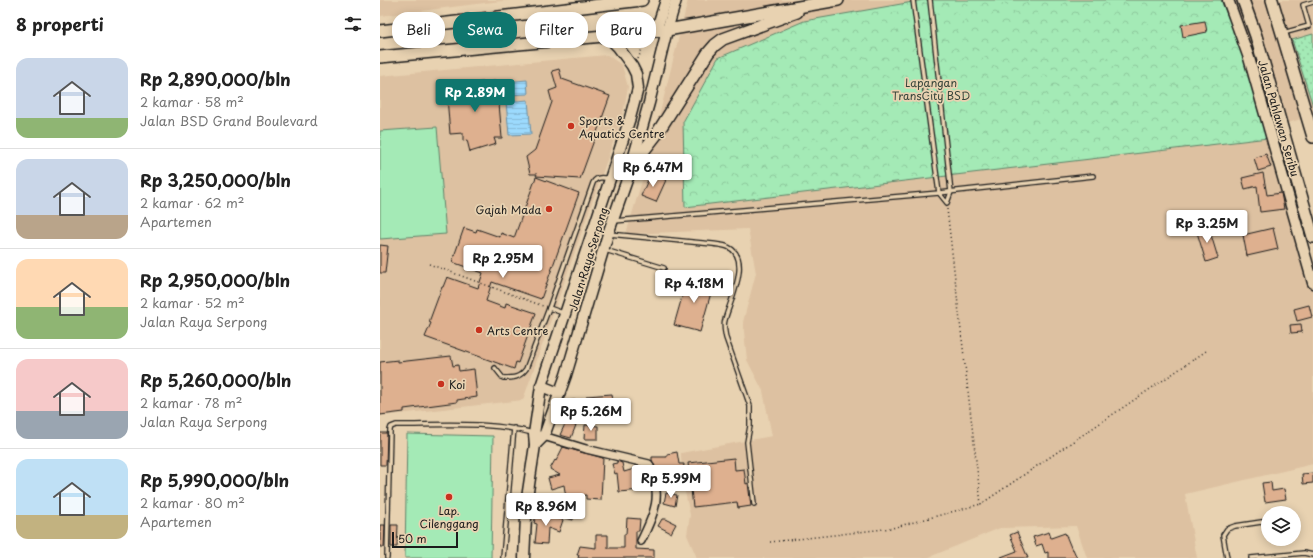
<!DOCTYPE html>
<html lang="id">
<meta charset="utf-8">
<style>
body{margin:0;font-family:"Playpen Sans",sans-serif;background:#f2f2f2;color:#222;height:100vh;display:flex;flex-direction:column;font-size:15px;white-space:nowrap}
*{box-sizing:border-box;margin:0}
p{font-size:13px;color:#767676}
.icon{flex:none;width:22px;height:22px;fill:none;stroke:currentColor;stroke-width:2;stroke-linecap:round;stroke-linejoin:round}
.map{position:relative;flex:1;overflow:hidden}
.sheet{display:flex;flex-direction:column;background:#fff;width:380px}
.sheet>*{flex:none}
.banner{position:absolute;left:12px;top:12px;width:380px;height:36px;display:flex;gap:8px}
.controls{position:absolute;left:881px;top:506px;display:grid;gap:8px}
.controls a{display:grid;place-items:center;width:40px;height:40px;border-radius:50%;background:#fff;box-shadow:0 2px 10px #0003;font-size:20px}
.scale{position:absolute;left:12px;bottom:10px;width:66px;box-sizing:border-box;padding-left:4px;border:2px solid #1c1c1c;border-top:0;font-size:11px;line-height:14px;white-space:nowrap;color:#1c1c1c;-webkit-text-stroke:3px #e8d2b1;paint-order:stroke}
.price{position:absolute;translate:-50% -34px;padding:0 9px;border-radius:4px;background:#fff;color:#222;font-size:13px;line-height:26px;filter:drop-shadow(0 1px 2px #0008)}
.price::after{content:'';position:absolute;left:50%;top:24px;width:12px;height:9px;margin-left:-6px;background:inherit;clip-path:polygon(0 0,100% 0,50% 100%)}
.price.on{background:#0f766e;color:#fff}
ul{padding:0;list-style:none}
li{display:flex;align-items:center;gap:12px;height:100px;padding:0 16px}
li+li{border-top:1px solid #e0e0e0}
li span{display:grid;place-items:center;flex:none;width:112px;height:80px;border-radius:12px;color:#555}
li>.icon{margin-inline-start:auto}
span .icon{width:48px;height:48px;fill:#fffc;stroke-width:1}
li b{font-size:17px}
h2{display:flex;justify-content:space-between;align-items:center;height:48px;padding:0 16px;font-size:17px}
.pill{padding:0 14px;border-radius:16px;background:#fff;box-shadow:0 2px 10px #0003;font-size:14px;line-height:36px}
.pill.on{background:#0f766e;color:#fff}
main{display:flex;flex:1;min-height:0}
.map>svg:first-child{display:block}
.built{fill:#ddc1a1}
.grass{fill:url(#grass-dots);stroke:#608369}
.forest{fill:url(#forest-crowns);stroke:#608369}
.garden{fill:#a4eab6;stroke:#608369}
.water{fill:url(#water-rules);stroke:#698ea3}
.building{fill:#deb08f;stroke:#1c1c1c}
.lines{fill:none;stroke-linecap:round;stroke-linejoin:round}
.lane-casing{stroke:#1c1c1c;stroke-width:6}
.street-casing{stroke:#1c1c1c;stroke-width:10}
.secondary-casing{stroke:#1c1c1c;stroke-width:13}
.primary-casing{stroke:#1c1c1c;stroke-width:14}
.path{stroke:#1c1c1c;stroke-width:1.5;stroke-dasharray:1 3;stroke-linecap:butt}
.lane{stroke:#e8d2b1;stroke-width:3.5}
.street{stroke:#e8d2b1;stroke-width:7}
.secondary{stroke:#e8d2b1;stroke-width:10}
.primary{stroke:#e8d2b1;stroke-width:11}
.poi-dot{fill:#c8321e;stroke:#e8d2b1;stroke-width:1.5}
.labels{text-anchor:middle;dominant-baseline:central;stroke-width:3.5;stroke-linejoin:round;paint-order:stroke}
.park-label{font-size:11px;fill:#37453b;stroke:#e8d2b1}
.street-label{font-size:11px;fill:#1c1c1c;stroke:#e8d2b1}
.poi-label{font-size:11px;fill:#1c1c1c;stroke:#e8d2b1;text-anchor:start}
</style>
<main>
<section class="sheet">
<h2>8 properti<svg class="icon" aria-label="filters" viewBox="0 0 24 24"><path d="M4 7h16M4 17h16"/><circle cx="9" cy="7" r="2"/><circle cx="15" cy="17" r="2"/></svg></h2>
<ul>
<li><span style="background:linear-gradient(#c9d6e8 75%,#8fb573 0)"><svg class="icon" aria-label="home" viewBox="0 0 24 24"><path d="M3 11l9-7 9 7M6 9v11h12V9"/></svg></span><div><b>Rp 2,890,000/bln</b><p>2 kamar · 58 m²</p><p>Jalan BSD Grand Boulevard</p></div></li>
<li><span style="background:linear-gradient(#c9d6e8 70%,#b9a48a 0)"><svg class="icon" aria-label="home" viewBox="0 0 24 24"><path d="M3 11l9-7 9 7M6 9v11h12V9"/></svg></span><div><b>Rp 3,250,000/bln</b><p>2 kamar · 62 m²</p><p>Apartemen</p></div></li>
<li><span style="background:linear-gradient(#ffd9b3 60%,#8fb573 0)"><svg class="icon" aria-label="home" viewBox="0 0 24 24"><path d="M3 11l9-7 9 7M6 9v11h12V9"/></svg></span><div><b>Rp 2,950,000/bln</b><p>2 kamar · 52 m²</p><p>Jalan Raya Serpong</p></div></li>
<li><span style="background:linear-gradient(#f6c9c9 65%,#9aa5b1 0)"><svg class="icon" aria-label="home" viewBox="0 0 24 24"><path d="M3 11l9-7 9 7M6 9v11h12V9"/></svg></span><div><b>Rp 5,260,000/bln</b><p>2 kamar · 78 m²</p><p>Jalan Raya Serpong</p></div></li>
<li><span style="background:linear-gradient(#bfe0f5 70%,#c2b280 0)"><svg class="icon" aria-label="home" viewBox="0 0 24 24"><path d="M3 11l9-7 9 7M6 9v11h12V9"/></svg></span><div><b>Rp 5,990,000/bln</b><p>2 kamar · 80 m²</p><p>Apartemen</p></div></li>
</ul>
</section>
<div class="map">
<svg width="933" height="558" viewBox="0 0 933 558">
<defs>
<pattern id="grass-dots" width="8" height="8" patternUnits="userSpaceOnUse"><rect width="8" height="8" fill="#a4eab6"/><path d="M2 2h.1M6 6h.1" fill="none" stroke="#8dc89c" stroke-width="1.8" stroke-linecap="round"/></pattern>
<pattern id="forest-crowns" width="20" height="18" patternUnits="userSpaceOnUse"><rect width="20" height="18" fill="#a4eab6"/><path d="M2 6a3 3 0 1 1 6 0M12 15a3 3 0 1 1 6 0" fill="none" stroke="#8dc89c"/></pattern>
<pattern id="water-rules" width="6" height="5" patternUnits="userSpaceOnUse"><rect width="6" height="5" fill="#9cdafd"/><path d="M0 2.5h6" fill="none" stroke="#86bad8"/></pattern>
</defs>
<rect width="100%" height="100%" fill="#e8d2b1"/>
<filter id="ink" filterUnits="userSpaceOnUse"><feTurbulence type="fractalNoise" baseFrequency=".025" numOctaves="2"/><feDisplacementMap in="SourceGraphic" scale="8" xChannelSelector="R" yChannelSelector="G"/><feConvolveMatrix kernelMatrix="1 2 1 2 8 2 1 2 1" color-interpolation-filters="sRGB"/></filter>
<g filter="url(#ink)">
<!-- built -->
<g class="built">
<polygon points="0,0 129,0 0,16"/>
<polygon points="308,0 933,0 933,115 887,130 933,283 933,464 805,494 817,558 707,558 696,526 620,528 547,558 317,558 307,535 310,515 302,478 301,453 392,436 383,391 367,360 363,322 376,273 368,229 246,234 268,161"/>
<polygon points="227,55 242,65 248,87 243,114 143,400 0,416 0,76"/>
</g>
<!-- grass -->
<polygon class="grass" points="933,34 933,106 912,40"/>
<!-- forest -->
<polygon class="forest" points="544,0 841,0 864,55 888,138 305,207 303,122 338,58 424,21"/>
<!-- garden -->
<g class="garden">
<polygon points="57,127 66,234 0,239 0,131"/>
<polygon points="27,434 113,436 111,558 25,558"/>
</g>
<!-- water -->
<g class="water">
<polygon points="147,80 148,94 126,95 125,82"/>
<polygon points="148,100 151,134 129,135 126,102"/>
</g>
<!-- building -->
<g class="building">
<polygon points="825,21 827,32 803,37 801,25"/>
<polygon points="179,69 182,79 230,96 200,179 156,176 157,174 150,174 146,157 155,150 172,102 169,91 177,88 172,71"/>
<polygon points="117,81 122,138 114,138 116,144 90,152 87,140 83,141 83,133 70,134 66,85"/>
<polygon points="886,154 891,167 878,171 874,158"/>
<polygon points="271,173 286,180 276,202 261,196"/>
<polygon points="883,173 887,195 901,193 904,209 880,212 877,186 865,189 862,178"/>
<polygon points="156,177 199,193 161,299 112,282 106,301 125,308 126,303 156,313 138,363 136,362 134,369 45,337 51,323 49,322 62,287 63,287 67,277 98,288 103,273 72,262 84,228 96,232 97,229 120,237 121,233 134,238"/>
<polygon points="828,225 838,258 826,262 816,229"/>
<polygon points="893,228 898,249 867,256 863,235"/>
<polygon points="0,245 8,246 5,273 0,273"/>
<polygon points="308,276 334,282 320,332 294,325"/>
<polygon points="929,305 932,317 917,321 914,309"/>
<polygon points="921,324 922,332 911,333 910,325"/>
<polygon points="71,356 73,366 78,365 79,371 94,369 97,397 77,400 77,402 24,409 24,412 0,415 0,362 18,360 18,362"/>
<polygon points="232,394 234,408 206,412 207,396"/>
<polygon points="206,399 201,412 186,414 185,401"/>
<polygon points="185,424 196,425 191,438 180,435"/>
<polygon points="205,425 218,426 218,439 204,439"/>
<polygon points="0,433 7,433 6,465 0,465"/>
<polygon points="183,447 223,458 221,500 206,499 206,495 186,498 184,485 171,489 168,478 180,475 170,469 175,460 176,461"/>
<polygon points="297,452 299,464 304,464 303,472 283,476 286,486 281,487 278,474 272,460 272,457 287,457 287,454"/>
<polygon points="354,458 355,470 364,469 366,484 368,483 371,506 358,508 357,502 313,507 308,463"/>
<polygon points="237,461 242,463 244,472 261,467 265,468 271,489 239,492 237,473 235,474 232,464 237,463"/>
<polygon points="933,473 933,483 923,484 922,474"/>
<polygon points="891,482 892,491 904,489 906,499 885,502 882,483"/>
<polygon points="286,493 297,495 295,506 284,503"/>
<polygon points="183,510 194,512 193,520 182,517"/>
<polygon points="157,512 183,520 179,532 168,528 167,544 155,543 157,524 154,523"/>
<polygon points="247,518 260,519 259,531 256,531 256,549 274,550 274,558 198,558 199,555 197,555 200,546 216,548 216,535 228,535 228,548 244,548 244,534 246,534"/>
<polygon points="282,519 286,519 296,524 291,533 278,526"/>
<polygon points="0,525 5,525 4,547 0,547"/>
<polygon points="11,525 18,525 17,547 11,547"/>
<polygon points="637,532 648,558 621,558 621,557 637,551 630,535"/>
<polygon points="669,532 671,538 685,533 692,550 693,549 697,558 668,558 668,552 665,553 662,544 656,546 653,537"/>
</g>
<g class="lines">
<defs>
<g id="lane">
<polyline points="533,0 559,193 567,203 571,192 550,0"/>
<polyline points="903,33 929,26 923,5 933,2"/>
<polyline points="234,221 559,193 713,176"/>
<path d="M229,234L333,244C338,245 344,245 348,247C373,258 349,303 345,320C343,326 345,332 346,338L370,406V426L367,442L374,504"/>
<polyline points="225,250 284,268"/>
<path d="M183,313L169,308L213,183C216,177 222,177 228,179"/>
<path d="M115,368L123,378C134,378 139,378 146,369L169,308"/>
<polyline points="914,518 915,518"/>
<path d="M7,558L10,430L11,427L16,425C62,425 109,421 153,433"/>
<polyline points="123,558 134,428"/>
<polyline points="847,558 843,535 847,529 855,526 888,521"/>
<polyline points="871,558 924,553 933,555"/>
</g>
<path id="street" d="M160,435L206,449L269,464C283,495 275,513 261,541"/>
<g id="secondary">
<polyline points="848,0 869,58 933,283"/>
<polyline points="276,31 286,0"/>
<polyline points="161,386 179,393"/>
<polyline points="155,445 164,436 186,375 228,234 248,177 269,103 287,30 296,0"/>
<polyline points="144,558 147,498 155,445 154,434 161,386 230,179 250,118 258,88 256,74 252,66 238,47 226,35"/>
</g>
<g id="primary">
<polyline points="863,0 876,36 933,237"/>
<polyline points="892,0 933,137"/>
<polyline points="0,31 262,0"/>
<polyline points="0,57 287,30 458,0"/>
<polyline points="248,177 262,153 276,135 328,53 335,45 343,39 417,12"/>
</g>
</defs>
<!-- lane casing -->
<use href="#lane" class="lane-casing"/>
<!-- street casing -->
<use href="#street" class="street-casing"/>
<!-- secondary casing -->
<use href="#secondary" class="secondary-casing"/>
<!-- primary casing -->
<use href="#primary" class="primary-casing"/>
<!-- path -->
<g class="path">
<polyline points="258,59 264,44"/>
<polyline points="567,209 601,504 826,351"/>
<polyline points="49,264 163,306"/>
<polyline points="390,542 454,535 512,528 601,504"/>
</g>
<!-- lane -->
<use href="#lane" class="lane"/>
<!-- street -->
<use href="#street" class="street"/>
<!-- secondary -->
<use href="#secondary" class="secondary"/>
<!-- primary -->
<use href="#primary" class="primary"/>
</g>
</g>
<!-- markers -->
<g class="poi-dot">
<circle cx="191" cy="126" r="4"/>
<circle cx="169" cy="209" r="4"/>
<circle cx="99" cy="330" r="4"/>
<circle cx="61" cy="384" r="4"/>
<circle cx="69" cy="497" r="4"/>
</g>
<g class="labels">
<!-- park labels -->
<g class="park-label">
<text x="551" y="82">Lapangan<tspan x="551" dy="13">TransCity BSD</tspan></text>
</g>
<!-- street labels -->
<g class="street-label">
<text transform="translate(899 118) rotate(74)">Jalan Pahlawan Seribu</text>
<text transform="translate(208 259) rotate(-73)">Jalan Raya Serpong</text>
</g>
<!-- poi labels -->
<g class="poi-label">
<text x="199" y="120">Sports &amp;<tspan x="199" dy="13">Aquatics Centre</tspan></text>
<text x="161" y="209" text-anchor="end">Gajah Mada</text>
<text x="107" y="330">Arts Centre</text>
<text x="69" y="384">Koi</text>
<text x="69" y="510" text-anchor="middle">Lap.<tspan x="69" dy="13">Cilenggang</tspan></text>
</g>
</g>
</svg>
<div class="controls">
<a><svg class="icon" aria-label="layers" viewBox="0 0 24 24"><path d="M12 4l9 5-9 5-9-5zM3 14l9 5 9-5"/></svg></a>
</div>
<div class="scale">50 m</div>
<b class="price on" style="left:95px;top:113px">Rp 2.89M</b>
<b class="price" style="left:273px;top:188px">Rp 6.47M</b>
<b class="price" style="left:827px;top:244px">Rp 3.25M</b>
<b class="price" style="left:123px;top:279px">Rp 2.95M</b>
<b class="price" style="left:314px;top:304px">Rp 4.18M</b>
<b class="price" style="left:211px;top:432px">Rp 5.26M</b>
<b class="price" style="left:291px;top:499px">Rp 5.99M</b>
<b class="price" style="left:166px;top:527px">Rp 8.96M</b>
<div class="banner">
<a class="pill">Beli</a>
<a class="pill on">Sewa</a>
<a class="pill">Filter</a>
<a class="pill">Baru</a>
</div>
</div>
</main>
